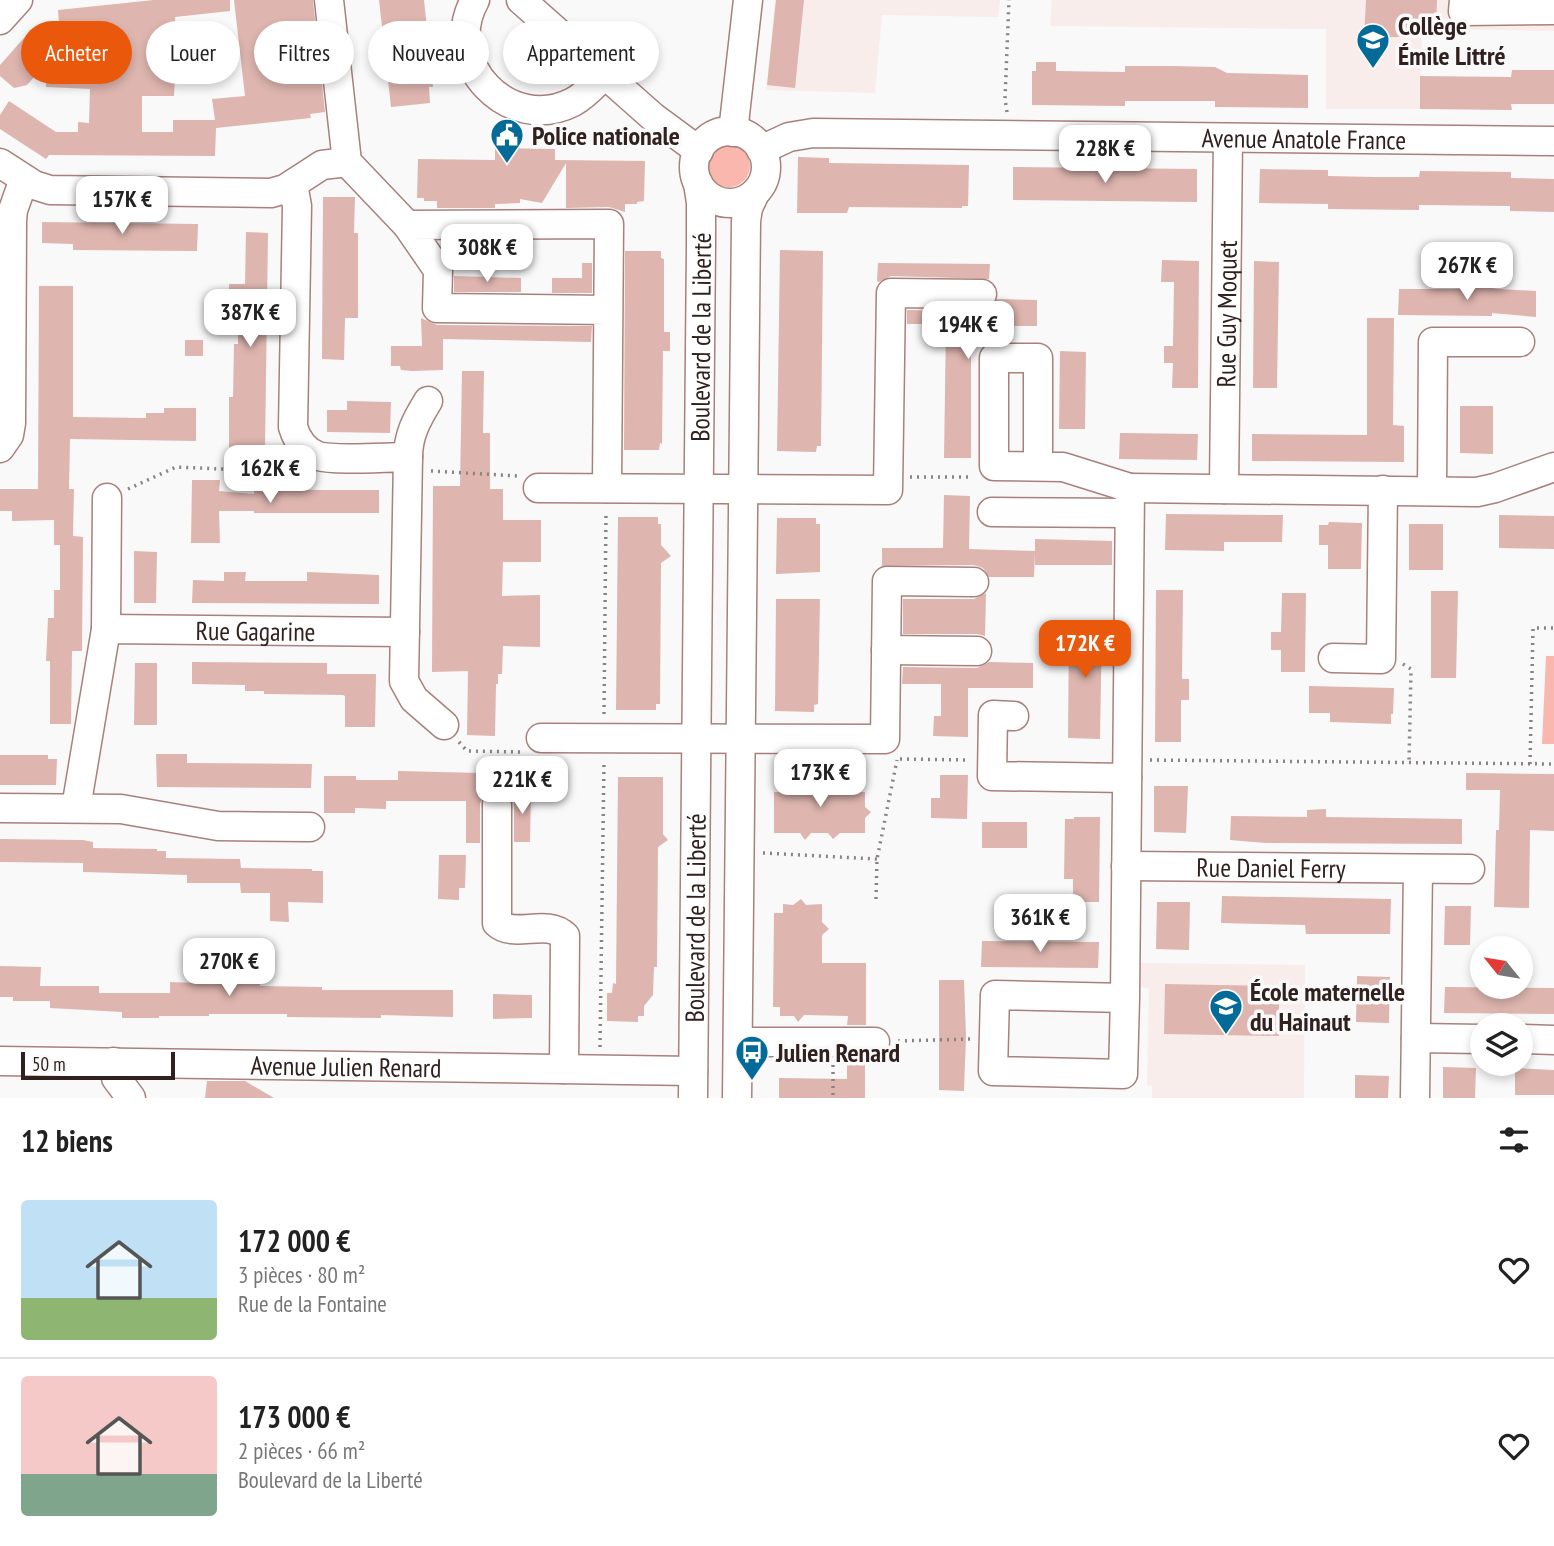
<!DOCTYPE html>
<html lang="fr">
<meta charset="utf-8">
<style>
body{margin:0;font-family:"PT Sans Narrow",sans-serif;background:#f2f2f2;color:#222;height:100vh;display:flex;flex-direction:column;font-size:26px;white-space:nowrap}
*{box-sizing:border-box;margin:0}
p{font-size:23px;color:#767676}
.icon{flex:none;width:38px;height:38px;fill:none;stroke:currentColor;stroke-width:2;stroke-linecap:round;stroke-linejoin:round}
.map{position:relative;height:1098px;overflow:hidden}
.sheet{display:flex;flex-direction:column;background:#fff;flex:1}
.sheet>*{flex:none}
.top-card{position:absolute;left:21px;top:21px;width:700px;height:63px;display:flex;gap:14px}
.needle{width:46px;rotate:300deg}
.controls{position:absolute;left:1470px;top:936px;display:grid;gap:14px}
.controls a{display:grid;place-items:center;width:63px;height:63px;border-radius:50%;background:#fff;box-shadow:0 4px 10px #0003;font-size:35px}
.scale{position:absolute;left:21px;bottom:18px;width:154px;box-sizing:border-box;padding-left:7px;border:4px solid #30211f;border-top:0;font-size:19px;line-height:24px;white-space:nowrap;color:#30211f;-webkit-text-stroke:5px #f9f9f9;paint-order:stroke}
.price{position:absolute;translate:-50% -60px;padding:0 16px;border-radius:14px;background:#fff;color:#222;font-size:23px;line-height:46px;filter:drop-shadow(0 2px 4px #0008)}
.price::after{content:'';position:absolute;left:50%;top:42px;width:21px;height:16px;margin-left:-10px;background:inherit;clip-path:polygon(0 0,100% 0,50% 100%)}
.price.selected{background:#ea580c;color:#fff}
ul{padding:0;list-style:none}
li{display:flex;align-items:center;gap:21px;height:175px;padding:0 21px}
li+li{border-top:2px solid #e0e0e0}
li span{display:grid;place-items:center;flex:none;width:196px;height:140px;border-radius:7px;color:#555}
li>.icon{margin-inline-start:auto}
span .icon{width:84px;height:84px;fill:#fffc;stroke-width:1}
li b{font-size:30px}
h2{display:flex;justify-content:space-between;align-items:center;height:84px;padding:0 21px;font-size:30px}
.pill{padding:0 24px;border-radius:32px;background:#fff;box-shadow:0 4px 10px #0003;font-size:24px;line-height:63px}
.pill.selected{background:#ea580c;color:#fff}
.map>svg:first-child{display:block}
.built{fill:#f8edeb}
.green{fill:#f9b7ae}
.building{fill:#deb5af}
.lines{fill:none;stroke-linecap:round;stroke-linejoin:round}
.minor-casing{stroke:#a8817c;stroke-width:31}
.path{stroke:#8b8382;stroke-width:3.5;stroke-dasharray:2 5;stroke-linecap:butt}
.minor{stroke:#fff;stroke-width:28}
.labels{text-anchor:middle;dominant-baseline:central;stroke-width:7;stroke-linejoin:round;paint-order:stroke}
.poi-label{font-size:26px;font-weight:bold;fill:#30211f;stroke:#f9f9f9;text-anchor:start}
.street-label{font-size:26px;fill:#30211f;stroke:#f9f9f9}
</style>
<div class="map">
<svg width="1554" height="1098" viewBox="0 0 1554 1098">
<rect width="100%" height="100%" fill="#f9f9f9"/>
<!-- built -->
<g class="built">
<polygon points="775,0 1000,0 998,17 882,15 875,93 766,90"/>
<polygon points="1052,0 1554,0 1554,31 1422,29 1420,109 1326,109 1326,29 1050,26"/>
<polygon points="1140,963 1305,965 1304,1098 1152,1098 1152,1086 1147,1085 1149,988 1140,987"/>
</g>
<!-- green -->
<g class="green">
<circle cx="729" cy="166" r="21"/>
<polygon points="1546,656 1554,656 1554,744 1542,744"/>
</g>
<!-- building -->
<g class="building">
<polygon points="154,0 230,0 230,11 175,17 178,58 176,59 174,96 142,96 142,132 173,132 173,120 215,120 212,99 245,96 234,0 313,0 325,112 310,114 311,118 216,128 215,156 49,155 46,159 0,129 0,115 9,101 56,132 78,132 78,122 89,123 90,89 46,87 46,78 95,72 91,33 60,37 58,10"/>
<polygon points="379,0 424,0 427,28 414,49 429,49 433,87 429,87 430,103 391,107"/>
<polygon points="776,0 804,0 795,88 767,85"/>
<polygon points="1366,0 1437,0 1436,30 1401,29 1401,37 1364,37"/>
<polygon points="31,30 55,54 27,85 14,88 0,76 0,65"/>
<polygon points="1036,62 1056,62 1056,71 1125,72 1125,66 1171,66 1215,67 1227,73 1308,75 1308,108 1215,107 1215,101 1125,101 1125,106 1032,105 1032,71 1036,71"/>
<polygon points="1512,70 1554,70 1554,104 1511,104 1512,110 1420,109 1420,76 1511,77"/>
<polygon points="495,148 555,149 555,160 645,161 644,201 637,202 637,204 625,204 625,212 609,207 566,208 566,163 542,203 520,199 520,203 495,204 495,208 437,208 437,201 424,201 424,198 417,198 418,159 495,160"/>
<polygon points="798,157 829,158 829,163 969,165 968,206 962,206 962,208 849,207 847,213 797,213"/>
<polygon points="1013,167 1197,169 1197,202 1013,200"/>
<polygon points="1260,169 1328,170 1328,176 1374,177 1419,177 1420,171 1511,172 1511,178 1554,179 1554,212 1510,211 1510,206 1419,205 1419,210 1328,209 1328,204 1259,203"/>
<polygon points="323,197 355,197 354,233 358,233 358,318 345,318 344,360 322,359"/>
<polygon points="42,222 198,224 197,251 73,250 73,244 42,243"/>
<polygon points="246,232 268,233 265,449 229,449 229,397 233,397 234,344 238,344 238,325 237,306 229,305 229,284 245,284"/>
<polygon points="780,250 823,251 821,446 817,446 816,452 777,451"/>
<polygon points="625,251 661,251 661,258 664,259 664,332 670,332 670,351 663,351 662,444 660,443 659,450 624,450"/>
<polygon points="1162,260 1199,261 1198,388 1172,388 1173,363 1164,363 1164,346 1173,346 1174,282 1161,282"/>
<polygon points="1254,261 1279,262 1277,388 1253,388"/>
<polygon points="582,263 592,263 592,293 552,293 552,278 582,278"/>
<polygon points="878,263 990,264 989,279 891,276 879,282 877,281"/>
<polygon points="454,276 521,278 521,292 454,292"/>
<polygon points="1463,281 1484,281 1484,287 1498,289 1536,291 1536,317 1492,313 1492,316 1398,315 1399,289 1463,289"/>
<polygon points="39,286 73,286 73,417 146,418 146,413 164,413 164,408 196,408 196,441 70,439 69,489 74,489 73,536 83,537 82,651 72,651 71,724 50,724 50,661 46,661 48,618 54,618 54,590 60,590 60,545 54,545 54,520 12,521 12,511 0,511 0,489 38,489"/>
<polygon points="997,299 1037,300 1037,326 971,326 971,458 944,458 946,324 907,324 907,310 982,311 991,308"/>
<polygon points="421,318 437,325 592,326 591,342 443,339 443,370 412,371 401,370 400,366 391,366 391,346 422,346"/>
<polygon points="1367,318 1394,318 1393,425 1404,426 1404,462 1252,461 1252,434 1367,435"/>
<rect x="185" y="340" width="18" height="16"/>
<polygon points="1060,351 1086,352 1085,429 1059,429"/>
<polygon points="462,371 484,371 483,433 490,433 490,489 503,489 503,520 541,520 541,562 503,562 502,596 540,595 540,647 503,646 502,674 498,674 498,684 496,684 495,736 467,735 468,671 432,672 433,486 460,486"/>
<polygon points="347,401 391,402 390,433 327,432 327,410 347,410"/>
<polygon points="1460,406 1493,406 1493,454 1460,453"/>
<polygon points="1120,433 1198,434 1197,460 1119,459"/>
<polygon points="192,480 220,480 219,491 254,494 254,490 379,490 379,513 254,513 254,511 219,511 220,543 191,543"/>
<polygon points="944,495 970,496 969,549 1035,551 1034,577 989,577 983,568 974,565 882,566 882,548 943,548"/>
<polygon points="1166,514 1283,515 1282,542 1224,542 1224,551 1165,550"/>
<polygon points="1499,515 1554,516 1554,549 1499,548"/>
<polygon points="618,517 658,517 658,524 661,524 661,545 671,556 661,563 660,704 656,704 656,710 616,710"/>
<polygon points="777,518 816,518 816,524 820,524 820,572 776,574"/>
<polygon points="1329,522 1362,523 1361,569 1328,569 1328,545 1319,545 1319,525 1328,525"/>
<rect x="1409" y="524" width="34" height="46"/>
<polygon points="1035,539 1112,541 1112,565 1035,565"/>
<polygon points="134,551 157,552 156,603 134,603"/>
<polygon points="224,572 246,572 245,581 307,581 307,572 379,575 379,604 192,603 193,580 224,581"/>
<polygon points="1156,590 1183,590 1182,679 1189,679 1189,700 1181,700 1181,742 1155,742"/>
<polygon points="1431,591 1458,591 1456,678 1431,678"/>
<polygon points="986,593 985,636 977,634 903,634 903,599 974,599"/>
<polygon points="1282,593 1306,593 1305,672 1281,672 1281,650 1271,650 1271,632 1281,632"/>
<polygon points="776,599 820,599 818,704 814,705 814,712 775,711"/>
<polygon points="1069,621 1102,622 1100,739 1068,738"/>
<polygon points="192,662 327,663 327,674 376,674 375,727 345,727 345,696 343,695 264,694 264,691 245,691 245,685 192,684"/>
<polygon points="989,662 1033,663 1033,688 968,688 968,737 933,736 934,716 941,716 941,684 902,684 903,667 977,668"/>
<polygon points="135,663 157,663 157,725 134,725"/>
<polygon points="1309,686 1394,688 1393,714 1391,714 1391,724 1330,722 1330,713 1309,713"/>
<polygon points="156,754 187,754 187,763 312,764 311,788 157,787"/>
<polygon points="0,755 48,755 48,759 57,759 56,785 0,785"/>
<polygon points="398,771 480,773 480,785 485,785 485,791 487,791 480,803 480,843 466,843 466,801 386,801 386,809 355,808 355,813 324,813 324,776 356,776 356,780 398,780"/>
<polygon points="1466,773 1554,774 1554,831 1530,830 1529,908 1494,907 1496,830 1499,830 1500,790 1466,790"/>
<polygon points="940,775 968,775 967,819 931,818 931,798 940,798"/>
<polygon points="618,777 663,777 663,834 668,840 658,847 657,967 654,967 653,995 644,1006 644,1016 638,1016 638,1022 607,1021 607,993 612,993 613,983 616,984"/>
<polygon points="806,778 811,783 829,783 834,778 838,783 856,783 856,792 865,792 865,807 871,812 865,818 865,833 840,833 833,839 828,833 811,833 805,840 800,833 774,833 774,792 783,792 783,784 801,784"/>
<polygon points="1154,786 1188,786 1186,833 1154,832"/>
<polygon points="507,791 531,792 530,842 514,842 514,803"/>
<polygon points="1326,809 1326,817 1462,819 1462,844 1266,843 1230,840 1231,816 1307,817 1307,810"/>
<polygon points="1074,817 1100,817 1099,902 1073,902 1073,879 1064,879 1065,819 1074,819"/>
<rect x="982" y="822" width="45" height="26"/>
<polygon points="0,839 83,840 93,842 93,848 157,849 157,851 166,851 166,858 240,859 241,868 312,869 312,871 323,871 323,903 288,902 289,922 270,921 270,893 241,893 240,883 187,883 187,875 83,872 83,863 0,862"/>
<polygon points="439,855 466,855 465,888 459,888 459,900 438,899"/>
<polygon points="1222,896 1391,899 1390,934 1306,934 1305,925 1221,923"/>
<polygon points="801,899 806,905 822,904 822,922 829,929 822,935 822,963 866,963 866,1025 847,1025 848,1016 804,1015 798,1022 794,1016 780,1016 780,1007 773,1007 774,913 783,913 783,904 793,905"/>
<polygon points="1157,902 1190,902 1189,950 1156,949"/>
<polygon points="1445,906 1471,906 1470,945 1444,945"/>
<polygon points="982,941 1099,942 1098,968 981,967"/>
<polygon points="220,963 260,963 260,986 322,987 322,990 453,990 453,1017 381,1015 381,1018 287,1017 287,1014 209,1014 209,1016 159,1016 159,1018 122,1018 122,1012 50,1008 50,1001 13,1001 13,997 0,997 0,966 41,967 40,986 99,986 99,993 170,993 170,982 197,983 197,976 220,977"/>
<polygon points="1357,976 1390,977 1389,1023 1356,1022"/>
<polygon points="939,980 964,980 966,1036 964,1091 939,1090"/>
<polygon points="1165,984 1279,986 1279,1036 1164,1034"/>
<polygon points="1445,987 1554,988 1554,1014 1444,1013"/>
<polygon points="493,994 532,995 532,1018 493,1019"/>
<polygon points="847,1059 865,1059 865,1098 779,1098 779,1078 847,1079"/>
<polygon points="1443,1067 1476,1068 1475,1098 1443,1098"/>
<polygon points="1515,1068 1554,1070 1554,1095 1515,1095"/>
<polygon points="1355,1075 1389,1076 1388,1098 1355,1098"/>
<polygon points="207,1081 245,1081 274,1098 205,1098"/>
</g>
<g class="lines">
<defs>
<g id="minor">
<polyline points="329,0 347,162 407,225"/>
<path d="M475,0C440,62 509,135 573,102C586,95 595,84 605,74"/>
<polyline points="521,0 653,117 699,151"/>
<polyline points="1464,0 1463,11 1554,10"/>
<polyline points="0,20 18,0"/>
<circle cx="730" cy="167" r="36"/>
<polyline points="733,132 748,0"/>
<path id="s1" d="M761,150L789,137L813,133L1554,141"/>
<polyline points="0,163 34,185 50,190 271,193 285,189 322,165 347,162"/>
<path d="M293,184L297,206L293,427C297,440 304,451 318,456C335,461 386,457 408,457L404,681L414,699L444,725"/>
<polyline points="0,448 9,435 11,423 12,221 13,210 24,179"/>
<path d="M408,457C408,435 417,419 428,401"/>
<polyline points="1038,466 1038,358 994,358 994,466 1063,467 1130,488 1125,998 1123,1074 993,1071 995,995 1125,998"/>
<polyline points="538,488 888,490 891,293 982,294"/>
<polyline points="607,488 609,224 407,225 438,270 437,308 608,310"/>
<polyline points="1130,488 1477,492 1495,488 1554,467"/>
<path id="s2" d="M1224,489L1228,138"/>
<polyline points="1432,490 1433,342 1520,342"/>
<polyline points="992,512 1129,513"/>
<polyline points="106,629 107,498"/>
<polyline points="886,650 977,651"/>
<polyline points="1333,658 1381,659 1383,490"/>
<polyline points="1014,716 993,715 992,776 1127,778"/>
<polyline points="541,738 885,739 887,581 974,582"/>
<path d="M497,804V923C514,939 547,918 565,936L564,1069"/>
<polyline points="0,808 121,809 218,826 310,827"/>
<path id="s3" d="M76,808L106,629L405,632"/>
<path id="s4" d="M1126,866L1470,869"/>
<polyline points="1416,1038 1482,1039"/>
<polyline points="1521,1039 1554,1040"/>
<polyline points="738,1042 875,1042"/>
<path id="s5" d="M0,1061L693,1071"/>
<polyline points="114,1062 116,1078 131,1098"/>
<path id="s6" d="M693,1098L701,245V203L698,183"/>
<polyline points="737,1098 746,221 748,208 755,193"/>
<polyline points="1415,1098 1418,869"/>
</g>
</defs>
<!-- minor casing -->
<use href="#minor" class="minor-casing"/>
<!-- path -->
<g class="path">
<polyline points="1007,112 1005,99 1009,0"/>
<polyline points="431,471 518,476"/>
<polyline points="910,477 973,477"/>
<polyline points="128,489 176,467 269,471 284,461"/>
<polyline points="1403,664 1411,669 1409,763"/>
<polyline points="604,714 606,512"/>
<polyline points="459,742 467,751 524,752"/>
<polyline points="900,759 969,760"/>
<polyline points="1150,760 1554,764"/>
<polyline points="1530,764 1533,628 1554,628"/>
<polyline points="763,853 877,859"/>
<polyline points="876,899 877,859 897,760"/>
<polyline points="898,1041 971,1039"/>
<polyline points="600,1047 604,761"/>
<polyline points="833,1065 833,1098"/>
</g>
<!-- minor -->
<use href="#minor" class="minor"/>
</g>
<!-- icons -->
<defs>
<symbol id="school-pin" viewBox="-11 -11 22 30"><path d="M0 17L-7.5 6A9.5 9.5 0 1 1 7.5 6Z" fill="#046a98" stroke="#f9f9f9"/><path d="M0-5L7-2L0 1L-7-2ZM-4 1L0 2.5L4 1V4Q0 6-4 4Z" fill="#fff"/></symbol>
<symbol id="civic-pin" viewBox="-11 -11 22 30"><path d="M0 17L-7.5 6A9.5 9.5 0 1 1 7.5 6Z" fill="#046a98" stroke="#f9f9f9"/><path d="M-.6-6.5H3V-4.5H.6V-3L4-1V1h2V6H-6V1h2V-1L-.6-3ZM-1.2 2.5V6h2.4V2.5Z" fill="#fff"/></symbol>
<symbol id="bus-pin" viewBox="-11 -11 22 30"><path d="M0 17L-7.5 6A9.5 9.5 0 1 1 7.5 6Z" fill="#046a98" stroke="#f9f9f9"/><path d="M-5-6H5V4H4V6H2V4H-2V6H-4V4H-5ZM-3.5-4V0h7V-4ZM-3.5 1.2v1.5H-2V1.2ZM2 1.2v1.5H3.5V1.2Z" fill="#fff"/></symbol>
</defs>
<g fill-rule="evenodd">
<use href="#school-pin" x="1354" y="21" width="38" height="52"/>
<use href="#civic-pin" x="488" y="116" width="38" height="52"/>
<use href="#school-pin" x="1207" y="987" width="38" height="52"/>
<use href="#bus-pin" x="733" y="1033" width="38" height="52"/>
</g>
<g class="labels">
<!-- poi labels -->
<g class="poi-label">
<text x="1398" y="25">Collège<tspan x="1398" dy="30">Émile Littré</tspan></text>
<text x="532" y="135">Police nationale</text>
<text x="1250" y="991">École maternelle<tspan x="1250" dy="30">du Hainaut</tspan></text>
<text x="776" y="1052">Julien Renard</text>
</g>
<!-- street labels -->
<g class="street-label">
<text stroke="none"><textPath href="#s1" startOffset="546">Avenue Anatole France</textPath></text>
<text stroke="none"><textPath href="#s2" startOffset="175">Rue Guy Moquet</textPath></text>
<text stroke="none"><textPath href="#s6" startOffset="761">Boulevard de la Liberté</textPath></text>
<text stroke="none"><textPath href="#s3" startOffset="331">Rue Gagarine</textPath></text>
<text stroke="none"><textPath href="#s4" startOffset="145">Rue Daniel Ferry</textPath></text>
<text stroke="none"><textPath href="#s6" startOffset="180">Boulevard de la Liberté</textPath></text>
<text stroke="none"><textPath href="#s5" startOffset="346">Avenue Julien Renard</textPath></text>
</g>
</g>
</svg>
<div class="controls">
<a><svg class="needle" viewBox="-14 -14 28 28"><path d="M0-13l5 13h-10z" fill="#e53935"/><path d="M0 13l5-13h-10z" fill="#767676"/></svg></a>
<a><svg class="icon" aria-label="layers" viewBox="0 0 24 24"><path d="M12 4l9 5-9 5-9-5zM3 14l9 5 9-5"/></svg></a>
</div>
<div class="scale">50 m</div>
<b class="price" style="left:1105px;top:185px">228K €</b>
<b class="price" style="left:122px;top:236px">157K €</b>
<b class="price" style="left:487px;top:284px">308K €</b>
<b class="price" style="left:1467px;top:302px">267K €</b>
<b class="price" style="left:250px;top:349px">387K €</b>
<b class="price" style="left:968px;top:361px">194K €</b>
<b class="price" style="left:270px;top:505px">162K €</b>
<b class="price selected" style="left:1085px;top:680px">172K €</b>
<b class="price" style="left:820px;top:809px">173K €</b>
<b class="price" style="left:522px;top:816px">221K €</b>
<b class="price" style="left:1040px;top:954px">361K €</b>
<b class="price" style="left:229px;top:998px">270K €</b>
<div class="top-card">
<a class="pill selected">Acheter</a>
<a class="pill">Louer</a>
<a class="pill">Filtres</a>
<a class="pill">Nouveau</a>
<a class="pill">Appartement</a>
</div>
</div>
<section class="sheet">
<h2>12 biens<svg class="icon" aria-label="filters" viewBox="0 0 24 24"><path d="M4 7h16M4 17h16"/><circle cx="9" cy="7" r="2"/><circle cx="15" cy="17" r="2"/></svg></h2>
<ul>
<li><span style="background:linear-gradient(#bfe0f5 70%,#8fb573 0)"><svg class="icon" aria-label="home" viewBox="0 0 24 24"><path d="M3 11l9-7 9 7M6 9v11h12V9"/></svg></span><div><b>172 000 €</b><p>3 pièces · 80 m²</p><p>Rue de la Fontaine</p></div><svg class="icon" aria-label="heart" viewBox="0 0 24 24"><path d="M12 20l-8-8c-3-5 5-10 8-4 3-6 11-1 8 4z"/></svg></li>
<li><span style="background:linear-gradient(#f6c9c9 70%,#7fa58c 0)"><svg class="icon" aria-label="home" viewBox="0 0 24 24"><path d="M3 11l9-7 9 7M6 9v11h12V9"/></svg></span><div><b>173 000 €</b><p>2 pièces · 66 m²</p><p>Boulevard de la Liberté</p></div><svg class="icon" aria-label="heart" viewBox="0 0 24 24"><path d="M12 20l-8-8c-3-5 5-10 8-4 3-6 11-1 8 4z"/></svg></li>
</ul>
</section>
